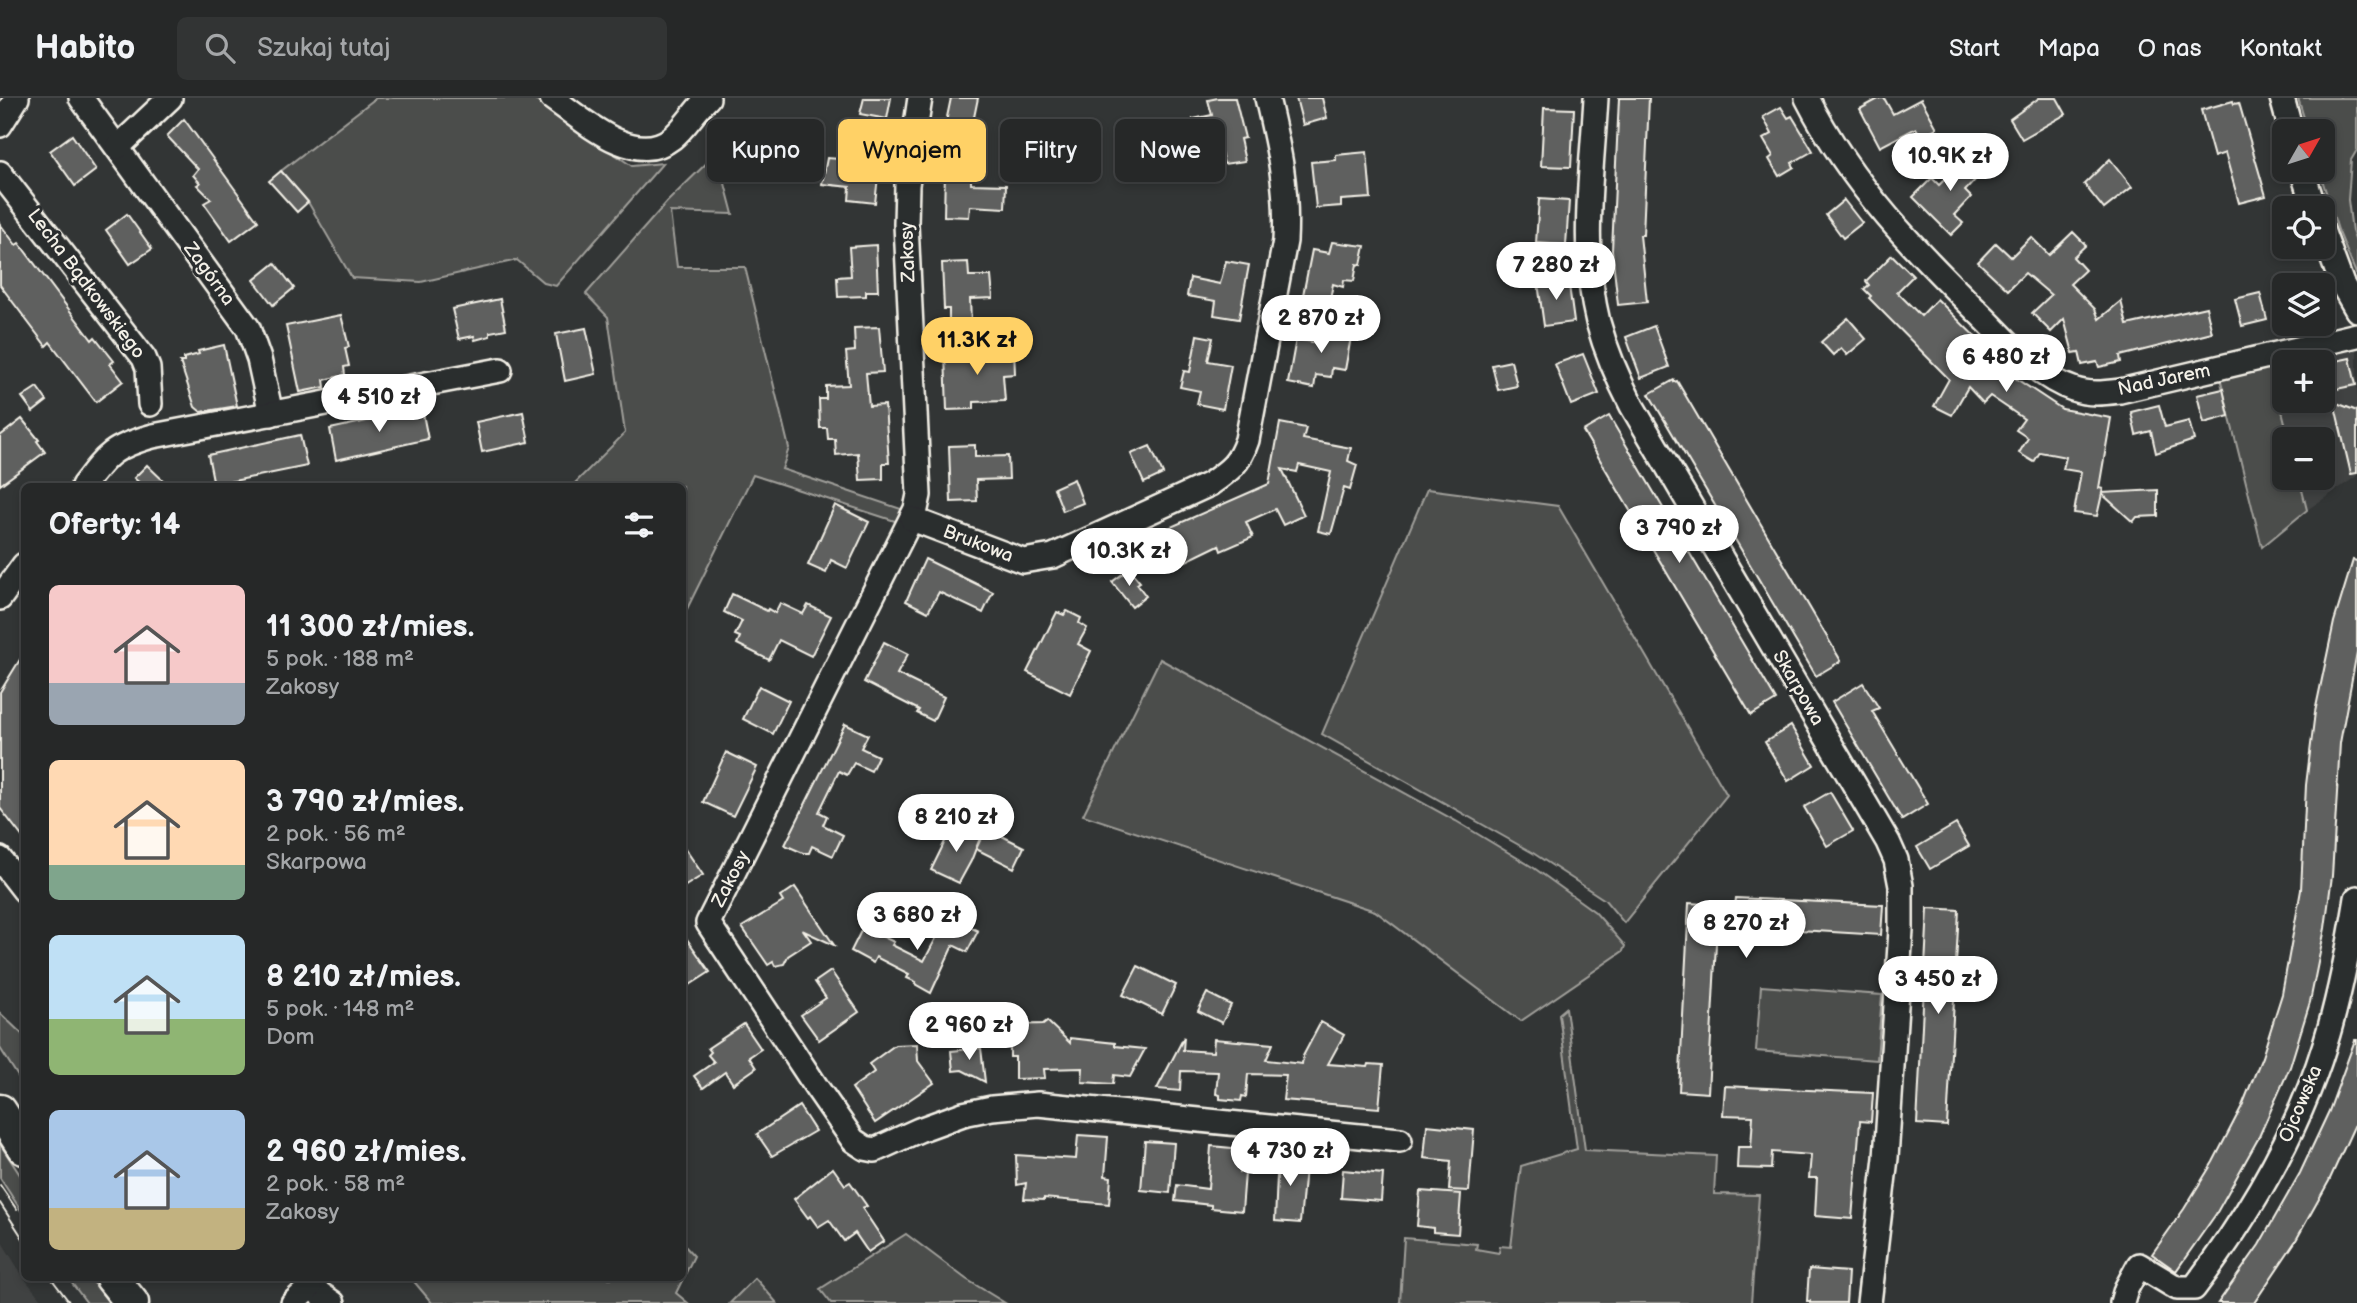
<!DOCTYPE html>
<html lang="pl">
<meta charset="utf-8">
<style>
body{margin:0;font-family:"Balsamiq Sans",sans-serif;background:#323434;color:#f1f3f6;height:100vh;display:flex;flex-direction:column;font-size:26px;white-space:nowrap}
*{box-sizing:border-box;margin:0}
p{font-size:23px;color:#a4a6a8}
.icon{flex:none;width:38px;height:38px;fill:none;stroke:currentColor;stroke-width:2;stroke-linecap:round;stroke-linejoin:round}
.map{position:relative;flex:1;overflow:hidden}
.drawer{position:absolute;left:21px;top:385px;width:665px;height:798px;display:flex;flex-direction:column;background:#262828;border-radius:10px;box-shadow:0 4px 10px #0003,0 0 0 2px #424445}
.drawer>*{flex:none}
.hud{position:absolute;left:707px;top:21px;width:665px;height:63px;display:flex;gap:14px}
.needle{width:46px;rotate:51deg}
.fabs{position:absolute;left:2272px;top:21px;display:grid;gap:14px}
.fabs a{display:grid;place-items:center;width:63px;height:63px;border-radius:10px;background:#262828;box-shadow:0 4px 10px #0003,0 0 0 2px #424445;font-size:35px}
.price{position:absolute;translate:-50% -60px;padding:0 16px;border-radius:24px;background:#fff;color:#222;font-size:23px;line-height:46px;filter:drop-shadow(0 2px 4px #0008)}
.price::after{content:'';position:absolute;left:50%;top:42px;width:21px;height:16px;margin-left:-10px;background:inherit;clip-path:polygon(0 0,100% 0,50% 100%)}
.price.on{background:#ffd166;color:#111}
ul{padding:0;list-style:none}
li{display:flex;align-items:center;gap:21px;height:175px;padding:0 28px}
li span{display:grid;place-items:center;flex:none;width:196px;height:140px;border-radius:10px;color:#555}
li>.icon{margin-inline-start:auto}
span .icon{width:84px;height:84px;fill:#fffc;stroke-width:1}
li b{font-size:30px}
h2{display:flex;justify-content:space-between;align-items:center;height:84px;padding:0 28px;font-size:30px}
.chip{padding:0 24px;border-radius:10px;background:#262828;box-shadow:0 4px 10px #0003,0 0 0 2px #424445;font-size:24px;line-height:63px}
.chip.on{background:#ffd166;color:#111}
header{display:flex;align-items:center;gap:42px;box-sizing:border-box;height:98px;padding:0 35px;background:#262828;border-bottom:2px solid #424445}
header strong{font-size:33px}
nav{display:flex;gap:38px;margin-inline-start:auto;font-size:24px}
.search{width:490px;height:63px;background:#323434;display:flex;align-items:center;gap:18px;box-sizing:border-box;padding:0 24px;border-radius:10px;color:#a4a6a8;font-size:26px}
.map>svg:first-child{display:block}
.built{fill:#404242}
.green{fill:#4b4d4c;stroke:#a09f9a;stroke-width:2}
.building{fill:#5f605f;stroke:#f4f1e8;stroke-width:2}
.lines{fill:none;stroke-linecap:round;stroke-linejoin:round}
.minor-casing{stroke:#f4f1e8;stroke-width:28}
.secondary-casing{stroke:#f4f1e8;stroke-width:37}
.minor{stroke:#2a2d2e;stroke-width:23}
.secondary{stroke:#2a2d2e;stroke-width:32}
.tram{stroke:#f4f1e8;stroke-width:2}
.labels{text-anchor:middle;dominant-baseline:central;stroke-width:6;stroke-linejoin:round;paint-order:stroke}
.street-label{font-size:19px;fill:#f4f1e8;stroke:#2a2d2e}
</style>
<header>
<strong>Habito</strong>
<div class="search"><svg class="icon" aria-label="search" viewBox="0 0 24 24"><circle cx="10" cy="10" r="6"/><path d="M15 15l6 6"/></svg>Szukaj tutaj</div>
<nav><a>Start</a><a>Mapa</a><a>O nas</a><a>Kontakt</a></nav>
</header>
<div class="map">
<svg width="2357" height="1205" viewBox="0 0 2357 1205">
<rect width="100%" height="100%" fill="#323535"/>
<filter id="ink" filterUnits="userSpaceOnUse"><feTurbulence type="fractalNoise" baseFrequency=".0143" numOctaves="2"/><feDisplacementMap in="SourceGraphic" scale="14" xChannelSelector="R" yChannelSelector="G"/><feConvolveMatrix kernelMatrix="1 2 1 2 8 2 1 2 1" color-interpolation-filters="sRGB"/></filter>
<g filter="url(#ink)">
<!-- built -->
<g class="built">
<polygon points="2347,250 2357,251 2357,378 2307,412 2299,380 2322,380 2322,341 2289,341 2271,268 2284,265 2284,303 2322,303 2322,264 2288,264"/>
<polygon points="0,1141 24,1180 44,1205 0,1205"/>
</g>
<!-- green -->
<g class="green">
<polygon points="376,0 532,0 632,68 663,65 556,188 544,185 517,162 421,184 352,180 308,104 281,73"/>
<polygon points="2298,0 2357,0 2357,52 2351,62 2348,102 2352,133 2357,147 2357,178 2338,132 2319,72 2322,72 2322,33 2308,33"/>
<polygon points="717,55 733,116 670,114 677,169 745,169 789,350 782,371 904,412 898,424 753,377 683,519 682,388 572,388 625,335 608,219 586,196 667,104"/>
<polygon points="2271,268 2289,341 2284,341 2284,380 2299,380 2307,412 2262,449 2220,280"/>
<polygon points="1427,391 1558,408 1727,697 1624,825 1605,802 1533,755 1322,636"/>
<polygon points="1160,561 1456,723 1534,770 1595,814 1625,848 1623,853 1521,923 1375,813 1083,717"/>
<polygon points="1761,888 1882,897 1877,962 1756,953"/>
<polygon points="1566,910 1585,1052 1716,1058 1714,1096 1759,1097 1751,1205 1400,1205 1404,1140 1477,1146 1476,1151 1499,1155 1500,1148 1511,1149 1521,1068 1577,1051 1559,916"/>
<polygon points="0,915 24,938 24,988 0,950"/>
<polygon points="0,1046 24,1083 24,1117 0,1080"/>
<polygon points="906,1136 966,1181 1005,1205 831,1205 820,1191"/>
<polygon points="683,1146 694,1158 676,1195 688,1205 432,1205 411,1180 682,1180"/>
<polygon points="68,1180 90,1180 109,1205 87,1205"/>
<polygon points="755,1180 777,1205 730,1205"/>
</g>
<!-- building -->
<g class="building">
<polygon points="864,0 891,0 887,21 860,16"/>
<polygon points="951,0 978,0 972,29 946,24"/>
<polygon points="1218,0 1235,0 1245,40 1240,41 1245,63 1224,66 1217,37 1198,41 1193,21 1212,17 1208,2"/>
<polygon points="1296,0 1322,0 1327,20 1303,27"/>
<polygon points="1619,0 1649,0 1643,137 1640,137 1647,204 1618,207 1612,152"/>
<polygon points="1880,0 1884,0 1893,16 1921,1 1937,30 1921,38 1916,30 1880,49 1860,11"/>
<polygon points="2039,0 2057,0 2066,16 2022,41 2010,21"/>
<polygon points="2233,3 2234,6 2239,5 2266,98 2239,105 2225,55 2214,59 2201,12"/>
<polygon points="1781,9 1788,20 1792,18 1813,53 1792,65 1794,69 1779,78 1769,61 1773,58 1763,41 1772,36 1763,19"/>
<polygon points="1544,10 1574,11 1571,69 1541,68"/>
<polygon points="184,21 258,123 231,143 204,105 211,101 197,87 200,85 193,77 198,71 167,38"/>
<polygon points="72,37 96,72 75,88 50,53"/>
<polygon points="1367,54 1371,100 1341,102 1341,108 1316,110 1311,64 1336,62 1336,57"/>
<polygon points="1972,55 1987,69 1965,93 1971,99 1954,117 1963,125 1951,137 1913,99 1932,80 1939,87"/>
<polygon points="854,58 880,61 875,105 849,102 850,89 822,86 827,60 853,62"/>
<polygon points="2110,61 2132,89 2104,111 2084,86"/>
<polygon points="281,73 308,104 297,114 269,83"/>
<polygon points="945,73 971,74 971,86 1006,87 1005,110 970,108 969,119 944,118"/>
<polygon points="1539,101 1569,103 1566,147 1536,145"/>
<polygon points="1844,102 1862,125 1843,140 1826,117"/>
<polygon points="127,116 152,151 130,166 106,132"/>
<polygon points="0,126 16,147 19,145 92,242 95,239 114,263 110,266 123,283 96,304 50,244 46,248 0,187"/>
<polygon points="2073,134 2086,147 2073,159 2085,172 2070,186 2095,211 2099,221 2121,203 2127,227 2206,209 2212,235 2120,258 2121,264 2099,269 2097,264 2082,267 2079,254 2073,255 2064,221 2051,234 2032,215 2051,197 2025,175 2008,192 1978,164 1996,145 2011,159 2031,139 2049,157"/>
<polygon points="1332,144 1365,148 1361,167 1357,166 1354,183 1344,182 1343,189 1333,186 1330,201 1303,197 1312,152 1329,155"/>
<polygon points="876,147 878,193 866,193 866,198 838,199 837,179 851,178 849,149"/>
<polygon points="1892,157 1913,178 1897,194 1921,218 1937,201 2009,272 2006,274 2062,311 2111,320 2099,390 2103,391 2102,395 2158,392 2158,418 2137,419 2133,424 2102,396 2097,418 2074,415 2081,374 2063,371 2066,359 2040,354 2034,364 2019,355 2028,340 2016,332 2024,321 1990,298 1983,305 1968,289 1952,317 1934,308 1949,281 1869,200 1871,198 1864,191 1869,187 1866,183"/>
<polygon points="1226,163 1249,167 1239,221 1214,217 1216,203 1187,198 1190,180 1220,186"/>
<polygon points="968,164 969,178 991,178 993,200 970,201 971,224 949,225 949,211 944,211 942,165"/>
<polygon points="275,165 294,190 273,207 254,182"/>
<polygon points="1568,180 1574,224 1544,228 1538,185"/>
<polygon points="2260,195 2267,222 2242,228 2235,201"/>
<polygon points="500,201 506,231 490,234 490,238 475,242 474,238 459,241 452,211"/>
<polygon points="341,217 349,249 345,250 349,268 344,269 345,277 324,282 325,289 300,294 286,228"/>
<polygon points="1848,220 1866,241 1847,257 1841,250 1833,257 1821,244"/>
<polygon points="1326,223 1353,228 1345,272 1332,270 1331,279 1316,277 1314,290 1288,285 1296,241 1323,246"/>
<polygon points="1654,228 1669,269 1641,280 1626,239"/>
<polygon points="879,229 883,274 866,275 869,308 885,307 889,365 883,365 883,381 860,382 858,355 836,357 835,341 828,341 827,330 820,330 819,301 826,301 826,288 849,287 846,254 855,253 854,230"/>
<polygon points="586,230 596,276 565,283 556,236"/>
<polygon points="1197,237 1213,240 1208,263 1231,267 1223,311 1197,306 1200,293 1180,289 1184,273 1190,274"/>
<polygon points="224,247 237,308 201,314 195,309 180,264 184,264 184,260 199,256 198,253"/>
<polygon points="1014,250 1015,276 1003,277 1005,303 974,304 974,311 947,312 945,256 987,254 987,251"/>
<polygon points="1583,256 1599,296 1571,307 1555,266"/>
<polygon points="2350,260 2356,287 2322,294 2322,266"/>
<polygon points="1511,263 1517,288 1498,292 1492,267"/>
<polygon points="1674,282 1674,284 1677,283 1841,563 1816,578 1649,296"/>
<polygon points="37,289 47,303 33,314 22,299"/>
<polygon points="2223,291 2229,318 2204,325 2197,297"/>
<polygon points="2334,304 2357,313 2357,375 2351,376"/>
<polygon points="2159,307 2165,329 2189,323 2194,342 2156,355 2151,333 2136,337 2131,314"/>
<polygon points="422,311 428,341 336,362 330,331"/>
<polygon points="523,314 529,344 482,354 476,324"/>
<polygon points="1609,318 1776,602 1751,617 1583,333"/>
<polygon points="22,321 39,342 37,343 45,354 0,387 0,338"/>
<polygon points="1280,325 1306,330 1303,341 1351,350 1348,363 1357,367 1350,392 1344,390 1331,436 1318,433 1331,374 1299,367 1297,374 1282,371 1304,417 1283,427 1275,411 1246,424 1253,439 1221,453 1219,447 1176,468 1171,457 1150,467 1139,443 1269,386"/>
<polygon points="300,337 307,368 214,387 208,357"/>
<polygon points="975,347 975,359 1008,358 1009,381 976,382 977,403 951,404 949,348"/>
<polygon points="1150,348 1163,376 1144,385 1131,356"/>
<polygon points="147,367 169,388 143,388 134,380"/>
<polygon points="1074,381 1083,405 1063,413 1054,390"/>
<polygon points="835,407 869,424 847,470 831,462 826,475 808,467"/>
<polygon points="925,461 993,494 983,515 939,494 928,514 906,503"/>
<polygon points="2353,462 2357,463 2357,554 2340,645 2332,778 2325,830 2310,904 2290,969 2258,1041 2216,1116 2176,1173 2152,1156 2184,1111 2213,1064 2242,1008 2262,959 2282,896 2301,792 2306,687 2315,614 2334,524"/>
<polygon points="1129,471 1140,484 1137,486 1146,498 1132,509 1112,484"/>
<polygon points="732,496 767,513 768,511 775,515 780,505 803,516 808,507 831,518 811,558 779,542 769,562 737,546 740,539 735,537 742,523 724,514"/>
<polygon points="1067,513 1081,520 1079,525 1087,530 1078,546 1091,553 1070,596 1027,574 1057,514 1064,517"/>
<polygon points="884,544 908,556 897,576 944,599 933,623 917,615 919,612 864,584"/>
<polygon points="24,555 24,741 0,710 0,594"/>
<polygon points="1863,585 1879,610 1872,613 1928,706 1902,722 1832,604"/>
<polygon points="759,588 789,603 773,636 743,621"/>
<polygon points="845,626 868,637 861,650 878,658 871,673 854,665 847,677 839,673 819,714 827,718 823,727 843,737 833,758 812,748 809,755 803,755 785,747"/>
<polygon points="1791,628 1814,667 1788,683 1765,644"/>
<polygon points="726,654 757,669 733,718 703,704"/>
<polygon points="1830,694 1853,733 1827,748 1804,709"/>
<polygon points="1956,726 1969,748 1930,771 1917,749"/>
<polygon points="953,727 980,740 971,763 959,785 931,772"/>
<polygon points="986,730 1024,749 1014,770 976,751"/>
<polygon points="682,746 703,777 682,790"/>
<polygon points="795,789 834,847 804,833 811,843 788,858 784,866 775,868 773,864 768,867 742,829 783,804 780,799"/>
<polygon points="1736,800 1883,807 1881,837 1717,827 1708,995 1679,993 1689,805 1735,808"/>
<polygon points="1928,810 1959,812 1947,1028 1917,1026"/>
<polygon points="950,819 978,833 967,854 953,847 931,895 915,886 916,884 907,880 909,876 876,859 873,865 851,853 863,829 894,844 892,847 924,863 945,823 948,824"/>
<polygon points="682,834 710,874 682,892"/>
<polygon points="1138,868 1176,887 1162,916 1123,897"/>
<polygon points="831,873 859,914 819,942 801,917 826,900 815,884"/>
<polygon points="1207,895 1231,907 1222,925 1198,913"/>
<polygon points="1047,923 1070,945 1070,940 1115,945 1115,948 1145,951 1130,979 1114,977 1113,986 1082,984 1083,970 1044,971 1045,980 1015,981 1015,959 1010,959 1010,927 1043,926"/>
<polygon points="1321,924 1344,937 1328,966 1368,969 1369,966 1383,967 1379,1010 1283,1002 1286,977 1248,976 1246,999 1242,998 1241,1003 1220,1001 1220,997 1216,996 1218,974 1181,973 1180,993 1157,991 1184,939 1183,952 1213,954 1214,941 1273,946 1266,962 1302,966 1303,958"/>
<polygon points="744,926 761,951 749,959 756,970 733,986 725,974 703,990 694,978 714,964 708,957 711,954 708,950"/>
<polygon points="2355,942 2357,942 2357,1022 2329,1083 2295,1144 2254,1205 2218,1205 2259,1147 2300,1075 2329,1013"/>
<polygon points="917,946 918,963 934,985 875,1025 852,990 874,974 869,966 895,947"/>
<polygon points="981,950 985,984 962,972 953,973 951,953"/>
<polygon points="1725,988 1873,995 1871,1024 1860,1023 1852,1121 1815,1118 1817,1080 1809,1080 1811,1057 1772,1054 1771,1071 1737,1070 1738,1049 1751,1049 1753,1018 1723,1017"/>
<polygon points="799,1008 815,1033 772,1058 757,1036"/>
<polygon points="1427,1027 1474,1032 1469,1093 1449,1092 1451,1063 1424,1060"/>
<polygon points="1078,1037 1108,1039 1105,1078 1111,1079 1109,1106 1044,1100 1044,1102 1024,1101 1026,1085 1017,1087 1016,1057 1076,1061"/>
<polygon points="1145,1043 1174,1045 1170,1095 1141,1092"/>
<polygon points="1211,1048 1242,1051 1240,1074 1245,1075 1242,1113 1211,1110 1211,1107 1175,1103 1177,1087 1208,1091"/>
<polygon points="1278,1055 1306,1058 1300,1125 1275,1123"/>
<polygon points="833,1070 845,1087 850,1084 867,1108 862,1110 884,1143 868,1154 855,1135 844,1143 829,1122 818,1129 810,1118 808,1120 794,1101"/>
<polygon points="1343,1072 1383,1076 1381,1103 1341,1100"/>
<polygon points="1420,1093 1461,1096 1458,1136 1433,1134 1433,1130 1417,1128"/>
<polygon points="1809,1171 1848,1174 1846,1205 1810,1205 1810,1203 1807,1203"/>
</g>
<g class="lines">
<defs>
<g id="minor">
<polyline points="81,0 248,230 259,261 271,316"/>
<path d="M552,0C582,21 634,70 672,40C686,29 695,12 708,0"/>
<polyline points="920,0 907,87 906,126 919,397 916,411 708,825 817,990 853,1042 865,1050 875,1052 919,1032 963,1016 992,1010 1038,1006 1400,1042"/>
<path d="M1596,0C1592,73 1580,152 1598,224C1606,253 1618,281 1632,308L1888,744L1896,762L1901,788V832L1886,1060L1869,1205"/>
<path d="M1807,0C1853,90 1915,152 1986,222C2011,247 2039,280 2073,291C2089,297 2104,295 2120,293L2357,237"/>
<polyline points="2282,0 2291,33"/>
<polyline points="0,27 17,0"/>
<polyline points="118,49 170,0"/>
<polyline points="2302,72 2314,110"/>
<polyline points="0,75 144,260 148,270 150,306"/>
<polyline points="2322,132 2342,186 2357,212"/>
<path d="M83,388C107,356 113,349 153,338L500,272"/>
<path d="M912,421L1023,463L1053,458L1210,386C1230,372 1239,366 1247,342L1285,143C1288,90 1279,51 1267,0"/>
<polyline points="0,500 24,467"/>
<polyline points="0,761 24,792"/>
<polyline points="310,1189 333,1205"/>
<polyline points="293,1205 310,1189"/>
<path d="M2122,1205L2126,1191L2139,1167L2177,1190H2194C2250,1116 2298,1035 2325,946C2340,898 2349,849 2357,800"/>
</g>
<g id="secondary">
<polyline points="0,1013 24,1050"/>
<polyline points="112,1180 132,1205"/>
</g>
</defs>
<!-- minor casing -->
<use href="#minor" class="minor-casing"/>
<!-- secondary casing -->
<use href="#secondary" class="secondary-casing"/>
<!-- minor -->
<use href="#minor" class="minor"/>
<!-- secondary -->
<use href="#secondary" class="secondary"/>
<!-- tram -->
<g class="tram">
<polyline points="0,1087 17,1112"/>
<polyline points="0,1105 24,1142"/>
<polyline points="51,1180 70,1205"/>
</g>
</g>
</g>
<g class="labels">
<!-- street labels -->
<g class="street-label">
<text transform="translate(908 154) rotate(-92)">Zakosy</text>
<text transform="translate(209 176) rotate(54)">Zagórna</text>
<text transform="translate(86 186) rotate(53)">Lecha Bądkowskiego</text>
<text transform="translate(2164 282) rotate(-12)">Nad Jarem</text>
<text transform="translate(978 446) rotate(21)">Brukowa</text>
<text transform="translate(1798 590) rotate(60)">Skarpowa</text>
<text transform="translate(731 781) rotate(-63)">Zakosy</text>
<text transform="translate(2301 1006) rotate(-67)">Ojcowska</text>
</g>
</g>
</svg>
<div class="fabs">
<a><svg class="needle" viewBox="-14 -14 28 28"><path d="M0-13l5 13h-10z" fill="#e53935"/><path d="M0 13l5-13h-10z" fill="#a4a6a8"/></svg></a>
<a><svg class="icon" aria-label="locate" viewBox="0 0 24 24"><circle cx="12" cy="12" r="6"/><path d="M12 2v4M12 18v4M2 12h4M18 12h4"/></svg></a>
<a><svg class="icon" aria-label="layers" viewBox="0 0 24 24"><path d="M12 4l9 5-9 5-9-5zM3 14l9 5 9-5"/></svg></a>
<a>+</a>
<a>−</a>
</div>
<b class="price" style="left:1950px;top:95px">10.9K zł</b>
<b class="price" style="left:1556px;top:204px">7 280 zł</b>
<b class="price" style="left:1321px;top:257px">2 870 zł</b>
<b class="price on" style="left:977px;top:279px">11.3K zł</b>
<b class="price" style="left:2006px;top:296px">6 480 zł</b>
<b class="price" style="left:379px;top:336px">4 510 zł</b>
<b class="price" style="left:1679px;top:467px">3 790 zł</b>
<b class="price" style="left:1129px;top:490px">10.3K zł</b>
<b class="price" style="left:956px;top:756px">8 210 zł</b>
<b class="price" style="left:917px;top:854px">3 680 zł</b>
<b class="price" style="left:1746px;top:862px">8 270 zł</b>
<b class="price" style="left:1938px;top:918px">3 450 zł</b>
<b class="price" style="left:969px;top:964px">2 960 zł</b>
<b class="price" style="left:1290px;top:1090px">4 730 zł</b>
<div class="hud">
<a class="chip">Kupno</a>
<a class="chip on">Wynajem</a>
<a class="chip">Filtry</a>
<a class="chip">Nowe</a>
</div>
<section class="drawer">
<h2>Oferty: 14<svg class="icon" aria-label="filters" viewBox="0 0 24 24"><path d="M4 7h16M4 17h16"/><circle cx="9" cy="7" r="2"/><circle cx="15" cy="17" r="2"/></svg></h2>
<ul>
<li><span style="background:linear-gradient(#f6c9c9 70%,#9aa5b1 0)"><svg class="icon" aria-label="home" viewBox="0 0 24 24"><path d="M3 11l9-7 9 7M6 9v11h12V9"/></svg></span><div><b>11 300 zł/mies.</b><p>5 pok. · 188 m²</p><p>Zakosy</p></div></li>
<li><span style="background:linear-gradient(#ffd9b3 75%,#7fa58c 0)"><svg class="icon" aria-label="home" viewBox="0 0 24 24"><path d="M3 11l9-7 9 7M6 9v11h12V9"/></svg></span><div><b>3 790 zł/mies.</b><p>2 pok. · 56 m²</p><p>Skarpowa</p></div></li>
<li><span style="background:linear-gradient(#bfe0f5 60%,#8fb573 0)"><svg class="icon" aria-label="home" viewBox="0 0 24 24"><path d="M3 11l9-7 9 7M6 9v11h12V9"/></svg></span><div><b>8 210 zł/mies.</b><p>5 pok. · 148 m²</p><p>Dom</p></div></li>
<li><span style="background:linear-gradient(#a9c7e8 70%,#c2b280 0)"><svg class="icon" aria-label="home" viewBox="0 0 24 24"><path d="M3 11l9-7 9 7M6 9v11h12V9"/></svg></span><div><b>2 960 zł/mies.</b><p>2 pok. · 58 m²</p><p>Zakosy</p></div></li>
</ul>
</section>
</div>
